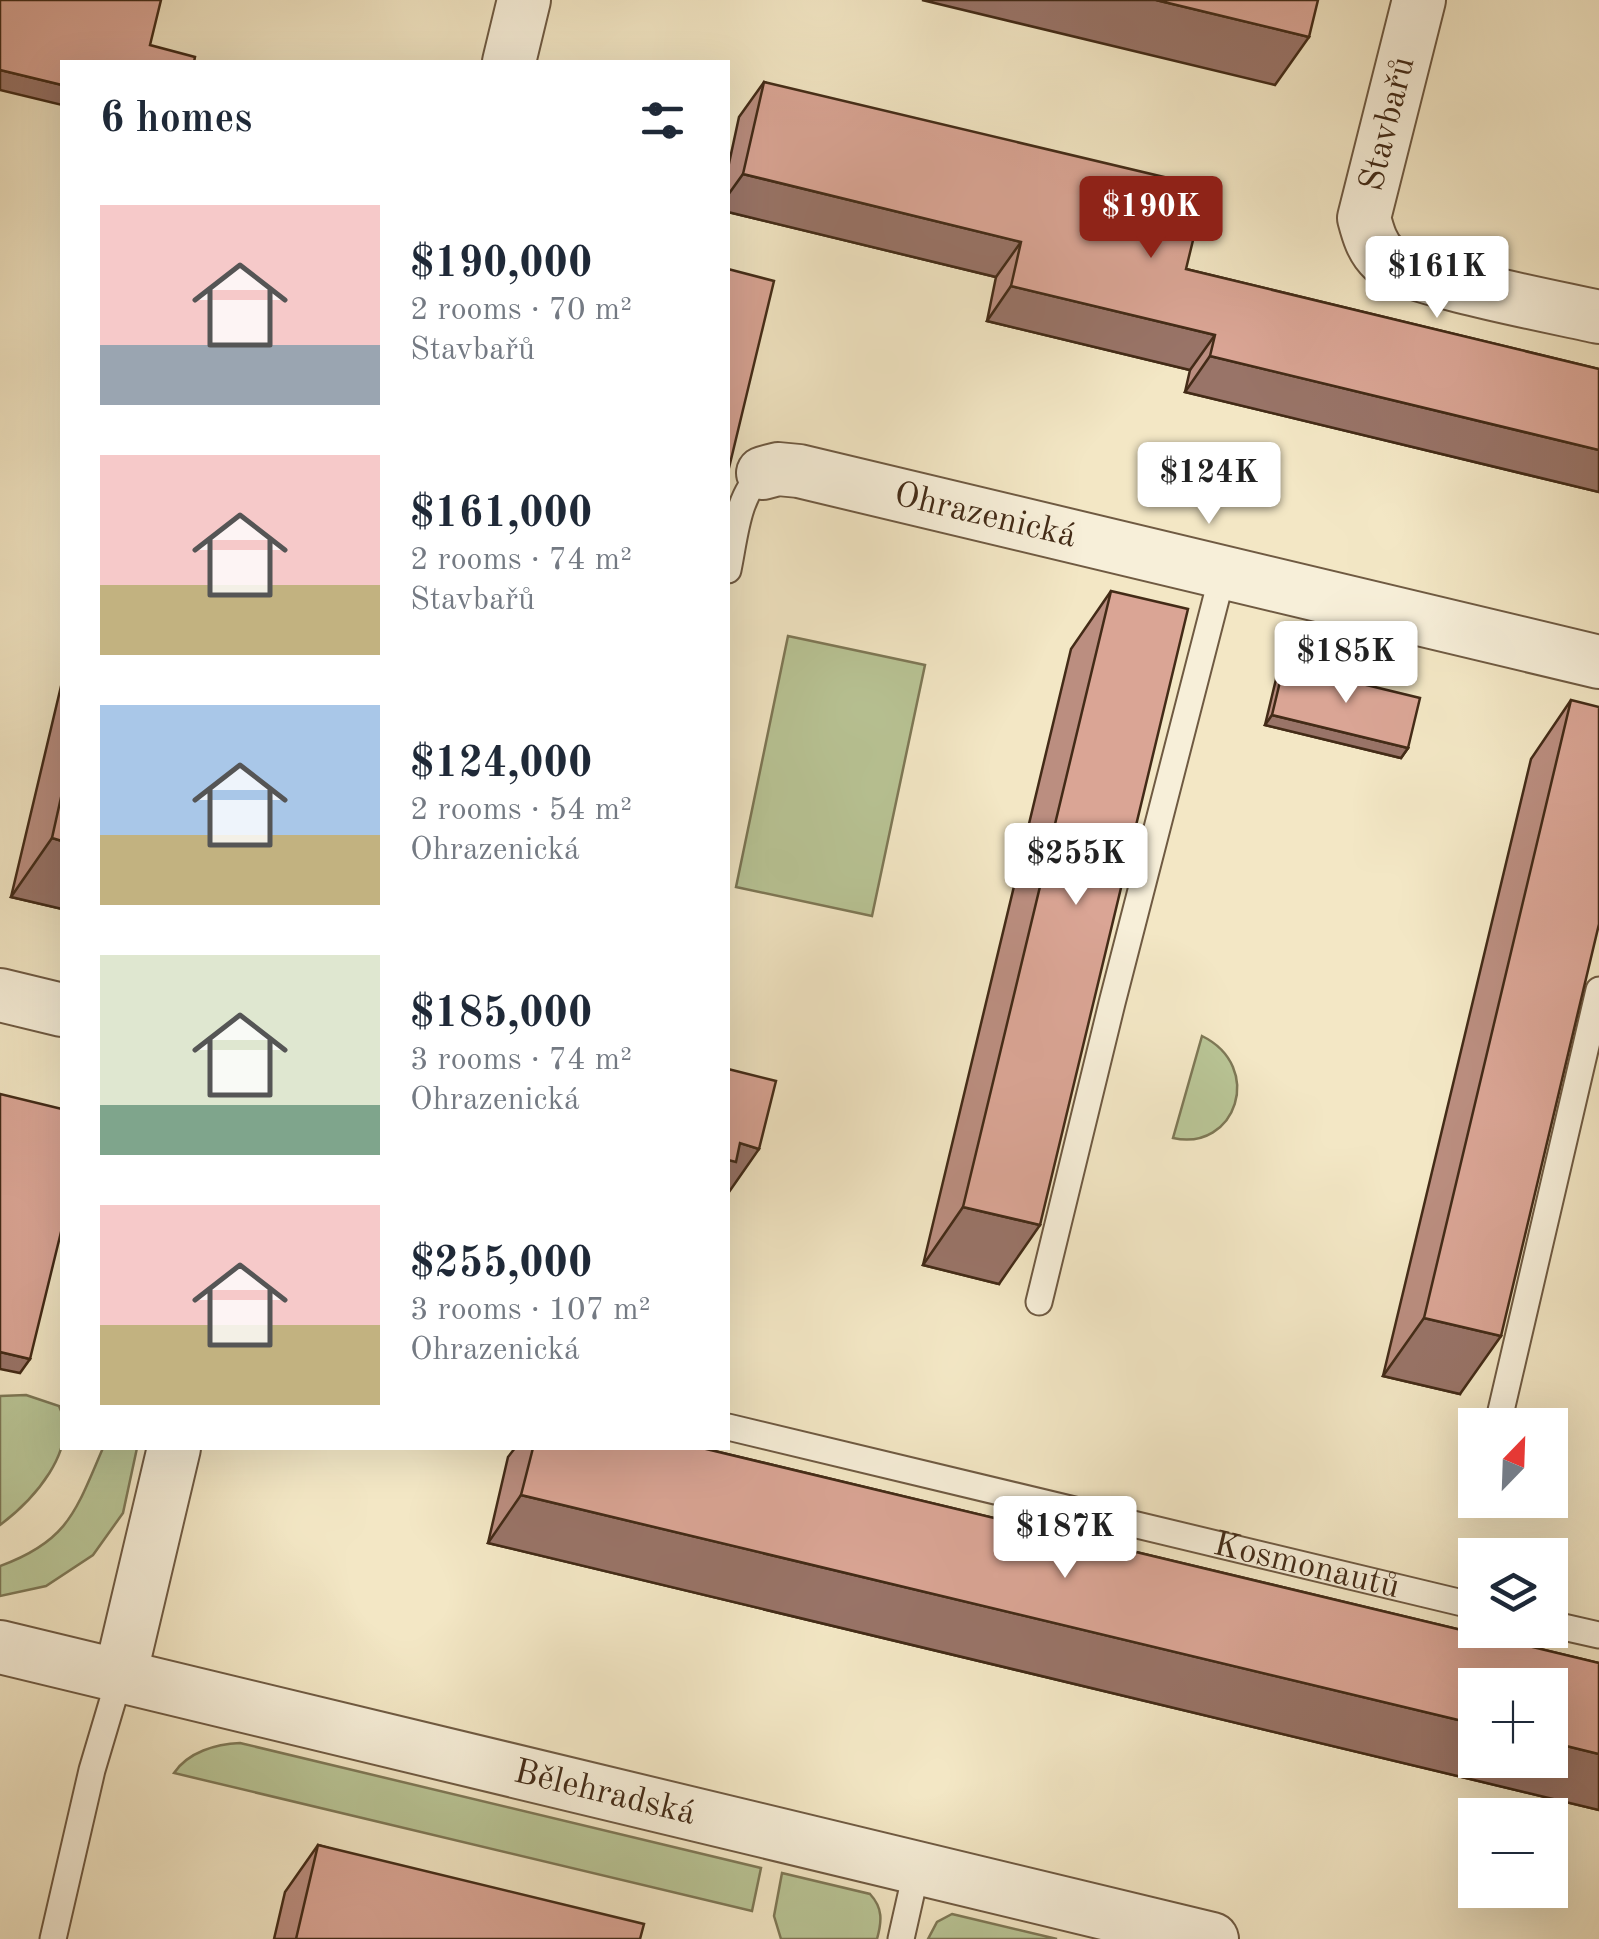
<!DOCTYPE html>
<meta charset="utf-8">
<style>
body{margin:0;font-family:"Old Standard TT",serif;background:#f2f2f3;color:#1f2937;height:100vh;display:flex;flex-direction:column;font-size:38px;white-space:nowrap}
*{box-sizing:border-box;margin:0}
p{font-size:32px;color:#747a83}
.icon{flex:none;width:55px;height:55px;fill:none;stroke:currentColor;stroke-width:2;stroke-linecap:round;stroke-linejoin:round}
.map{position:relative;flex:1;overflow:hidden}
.side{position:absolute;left:60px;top:60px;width:670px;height:1390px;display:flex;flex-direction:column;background:#fff;border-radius:0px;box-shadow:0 10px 40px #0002}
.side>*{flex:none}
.needle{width:65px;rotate:23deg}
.fabs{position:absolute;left:1458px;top:1408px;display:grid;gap:20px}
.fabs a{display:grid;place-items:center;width:110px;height:110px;border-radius:0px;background:#fff;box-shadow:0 10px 40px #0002;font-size:50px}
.price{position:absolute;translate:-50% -85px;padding:0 22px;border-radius:10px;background:#fff;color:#222;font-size:32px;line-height:65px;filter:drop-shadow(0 2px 5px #0008)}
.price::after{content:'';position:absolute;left:50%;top:60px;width:30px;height:22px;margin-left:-15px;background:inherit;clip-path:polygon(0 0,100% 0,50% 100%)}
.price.active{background:#8f2418;color:#fff}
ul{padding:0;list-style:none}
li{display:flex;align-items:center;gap:30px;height:250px;padding:0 40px}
li span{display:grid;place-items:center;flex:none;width:280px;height:200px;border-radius:0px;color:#555}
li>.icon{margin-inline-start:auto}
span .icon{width:120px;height:120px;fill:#fffc;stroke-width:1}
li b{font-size:42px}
h2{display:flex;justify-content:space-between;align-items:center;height:120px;padding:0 40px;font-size:42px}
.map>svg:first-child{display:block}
.green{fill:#b9c596;stroke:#7e7856;stroke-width:2.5}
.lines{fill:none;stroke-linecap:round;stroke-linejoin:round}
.service-casing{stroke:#6f5a42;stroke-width:29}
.minor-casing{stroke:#6f5a42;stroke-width:56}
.service{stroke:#f7efd9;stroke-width:25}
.minor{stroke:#f7efd9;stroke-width:52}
.wall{fill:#bb8e80;stroke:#432b17;stroke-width:2.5}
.shaded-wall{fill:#997468;stroke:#432b17;stroke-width:2.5}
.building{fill:#daa595;stroke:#432b17;stroke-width:2.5}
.labels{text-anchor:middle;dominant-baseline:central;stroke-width:9;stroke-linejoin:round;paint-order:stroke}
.street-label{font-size:35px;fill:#432b17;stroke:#f7efd9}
</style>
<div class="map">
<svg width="1599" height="1939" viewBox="0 0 1599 1939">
<rect width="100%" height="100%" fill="#f3e7c5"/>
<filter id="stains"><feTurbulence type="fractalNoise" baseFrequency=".002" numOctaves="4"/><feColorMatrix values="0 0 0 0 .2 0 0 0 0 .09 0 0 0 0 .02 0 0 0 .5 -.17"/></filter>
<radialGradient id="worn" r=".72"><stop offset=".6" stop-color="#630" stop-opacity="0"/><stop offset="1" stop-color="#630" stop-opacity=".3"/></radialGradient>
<!-- green -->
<g class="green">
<polygon points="788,636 925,665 872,916 736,887"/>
<path d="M1202,1036C1265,1067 1236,1152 1173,1138Z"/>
<path d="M26,1395L59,1406C80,1450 32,1501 0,1525V1396Z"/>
<path d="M103,1448H137L123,1513L93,1555L46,1586L0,1596V1566C69,1541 76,1510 103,1448Z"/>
<path d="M240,1743L761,1868L752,1911L174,1773C188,1752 216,1744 240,1743Z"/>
<path d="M782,1873L870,1894C883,1908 882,1921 877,1939H781L774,1916Z"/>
<polygon points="952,1914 1057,1939 928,1939 937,1922"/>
</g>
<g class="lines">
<defs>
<g id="service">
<path d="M728,570C735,537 737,495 763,473"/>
<polyline points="1039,1302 1112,1003 1223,572"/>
<polyline points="1500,1415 1599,990"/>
<path id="s1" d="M728,1427L1475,1606"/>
<polyline points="1550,1624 1599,1635"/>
<polyline points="53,1939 92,1770 120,1676"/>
<polyline points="901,1939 917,1868"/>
</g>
<g id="minor">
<path d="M1419,0L1364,218C1368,233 1372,248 1384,259C1406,279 1560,308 1599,317"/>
<polyline points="509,62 524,0"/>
<path id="s2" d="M763,473L778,469L799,471L1599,662"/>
<polyline points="0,995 62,1010"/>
<path id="s3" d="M0,1647L1212,1939"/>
<polyline points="120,1676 174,1448"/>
</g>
</defs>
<!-- service casing -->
<use href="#service" class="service-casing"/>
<!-- minor casing -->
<use href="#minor" class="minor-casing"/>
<!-- service -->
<use href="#service" class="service"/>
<!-- minor -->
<use href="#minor" class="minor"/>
</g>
<!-- wall -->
<g class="wall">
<polygon points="764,82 1186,269 1599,369 1599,492 1185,392 1190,370 987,321 996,277 728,212 728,168 739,117"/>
<polygon points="1111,591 999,1284 923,1265 1071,649"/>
<polygon points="1284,665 1408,748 1401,758 1265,725 1277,675"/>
<polygon points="62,682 62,909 11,897"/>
<polygon points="1571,700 1460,1394 1383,1376 1531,759"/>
<polygon points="515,1448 702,1448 1599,1663 1599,1810 488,1543 508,1457"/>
<polygon points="318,1845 640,1939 274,1939 285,1892"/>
</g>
<!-- shaded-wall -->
<g class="shaded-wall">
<polygon points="922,0 1156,0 1309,37 1275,85"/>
<polygon points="0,70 62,85 62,105 0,90"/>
<polygon points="743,174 1021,242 996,277 728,212 728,195"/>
<polygon points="1011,286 1215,335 1190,370 987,321"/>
<polygon points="1210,356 1599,450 1599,492 1185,392"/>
<polygon points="1272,715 1408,748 1401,758 1265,725"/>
<polygon points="52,838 62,841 62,909 11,897"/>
<polygon points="740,1143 759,1149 729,1192 728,1192 728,1160"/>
<polygon points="963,1207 1040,1225 999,1284 923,1265"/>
<polygon points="1424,1318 1501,1336 1460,1394 1383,1376"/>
<polygon points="0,1352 30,1359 20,1373 0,1369"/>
<polygon points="521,1495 1475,1724 1475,1760 1550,1760 1550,1742 1599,1754 1599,1810 488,1543"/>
</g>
<!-- building -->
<g class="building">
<polygon points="0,0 161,0 150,45 195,57 194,62 62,62 62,85 0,70"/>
<polygon points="1156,0 1318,0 1309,37"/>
<polygon points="764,82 1206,187 1186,269 1599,369 1599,450 1210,356 1215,335 1011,286 1021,242 743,174"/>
<polygon points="728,269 774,281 728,472"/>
<polygon points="1111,591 1188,609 1040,1225 963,1207"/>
<polygon points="1284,665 1420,698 1408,748 1272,715"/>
<polygon points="1571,700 1599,707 1599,924 1501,1336 1424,1318"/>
<polygon points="62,793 62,841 52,838"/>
<polygon points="728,1069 776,1081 759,1149 740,1143 736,1162 728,1160"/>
<polygon points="0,1094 62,1109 62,1228 30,1359 0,1352"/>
<polygon points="533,1448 702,1448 1599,1663 1599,1754 1550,1742 1550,1685 1475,1685 1475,1724 521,1495"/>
<polygon points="318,1845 644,1924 640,1939 296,1939"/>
</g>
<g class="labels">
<!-- street labels -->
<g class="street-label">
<text transform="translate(1388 124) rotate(-76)">Stavbařů</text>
<text stroke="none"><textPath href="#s2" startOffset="228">Ohrazenická</textPath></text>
<text stroke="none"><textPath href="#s1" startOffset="595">Kosmonautů</textPath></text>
<text stroke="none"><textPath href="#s3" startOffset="622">Bělehradská</textPath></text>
</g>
</g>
<rect width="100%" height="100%" filter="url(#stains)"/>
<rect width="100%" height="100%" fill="url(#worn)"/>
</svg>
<div class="fabs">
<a><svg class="needle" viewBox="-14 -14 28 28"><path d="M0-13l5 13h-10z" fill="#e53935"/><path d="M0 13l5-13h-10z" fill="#747a83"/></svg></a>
<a><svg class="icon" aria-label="layers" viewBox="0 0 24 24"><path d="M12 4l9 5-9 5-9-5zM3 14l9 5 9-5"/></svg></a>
<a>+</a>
<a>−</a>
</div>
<b class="price active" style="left:1151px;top:261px">$190K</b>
<b class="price" style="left:1437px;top:321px">$161K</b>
<b class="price" style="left:1209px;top:527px">$124K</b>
<b class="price" style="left:1346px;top:706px">$185K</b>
<b class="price" style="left:1076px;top:908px">$255K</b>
<b class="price" style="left:1065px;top:1581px">$187K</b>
<section class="side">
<h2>6 homes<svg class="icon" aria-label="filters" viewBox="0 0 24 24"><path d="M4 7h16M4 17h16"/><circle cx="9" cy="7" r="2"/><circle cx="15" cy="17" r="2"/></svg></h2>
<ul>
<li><span style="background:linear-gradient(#f6c9c9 70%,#9aa5b1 0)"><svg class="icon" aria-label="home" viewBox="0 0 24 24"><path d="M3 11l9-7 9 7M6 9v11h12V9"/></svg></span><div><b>$190,000</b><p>2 rooms · 70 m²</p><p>Stavbařů</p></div></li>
<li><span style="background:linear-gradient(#f6c9c9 65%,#c2b280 0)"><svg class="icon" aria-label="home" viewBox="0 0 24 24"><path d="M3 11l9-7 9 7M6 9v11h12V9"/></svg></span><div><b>$161,000</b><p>2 rooms · 74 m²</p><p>Stavbařů</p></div></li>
<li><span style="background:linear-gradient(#a9c7e8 65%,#c2b280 0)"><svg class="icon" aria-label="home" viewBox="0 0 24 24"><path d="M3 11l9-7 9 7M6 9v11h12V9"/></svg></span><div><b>$124,000</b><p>2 rooms · 54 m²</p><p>Ohrazenická</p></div></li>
<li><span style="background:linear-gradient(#dfe7d0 75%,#7fa58c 0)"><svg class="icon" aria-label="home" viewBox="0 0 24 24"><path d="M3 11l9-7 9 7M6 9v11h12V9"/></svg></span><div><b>$185,000</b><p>3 rooms · 74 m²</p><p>Ohrazenická</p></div></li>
<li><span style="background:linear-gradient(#f6c9c9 60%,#c2b280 0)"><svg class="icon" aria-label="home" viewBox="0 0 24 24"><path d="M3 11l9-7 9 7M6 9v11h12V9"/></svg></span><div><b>$255,000</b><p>3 rooms · 107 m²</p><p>Ohrazenická</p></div></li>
</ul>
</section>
</div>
